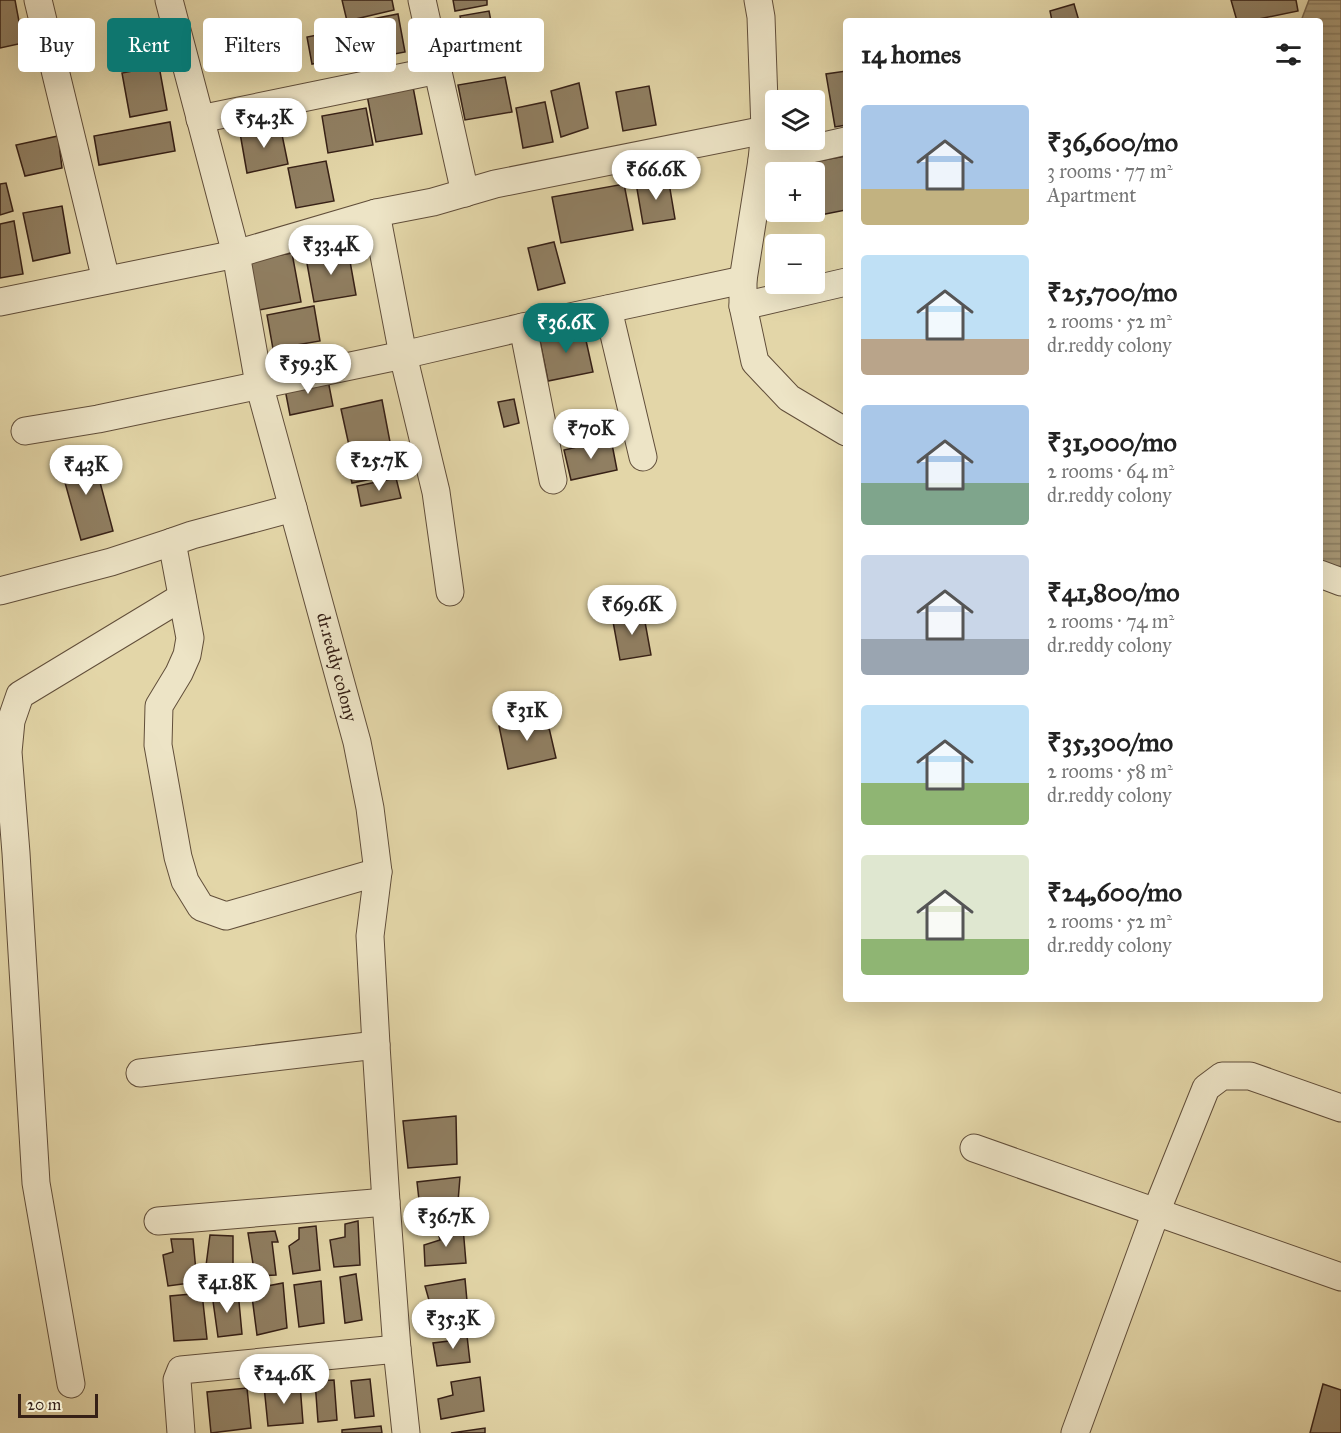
<!DOCTYPE html>
<meta charset="utf-8">
<style>
body{margin:0;font-family:"IM FELL Great Primer",serif;background:#f2f2f2;color:#222;height:100vh;display:flex;flex-direction:column;font-size:22px;white-space:nowrap}
*{box-sizing:border-box;margin:0}
p{font-size:20px;color:#767676}
.icon{flex:none;width:33px;height:33px;fill:none;stroke:currentColor;stroke-width:2;stroke-linecap:round;stroke-linejoin:round}
.map{position:relative;flex:1;overflow:hidden}
.drawer{position:absolute;left:843px;top:18px;width:480px;height:984px;display:flex;flex-direction:column;background:#fff;border-radius:6px;box-shadow:0 6px 24px #0002}
.drawer>*{flex:none}
.guide{position:absolute;left:18px;top:18px;width:570px;height:54px;display:flex;gap:12px}
.controls{position:absolute;left:765px;top:90px;display:grid;gap:12px}
.controls a{display:grid;place-items:center;width:60px;height:60px;border-radius:6px;background:#fff;box-shadow:0 6px 24px #0002;font-size:30px}
.scale{position:absolute;left:18px;bottom:15px;width:80px;box-sizing:border-box;padding-left:6px;border:3px solid #362016;border-top:0;font-size:16px;line-height:21px;white-space:nowrap;color:#362016;-webkit-text-stroke:4px #ede4c6;paint-order:stroke}
.price{position:absolute;translate:-50% -51px;padding:0 14px;border-radius:21px;background:#fff;color:#222;font-size:20px;line-height:39px;filter:drop-shadow(0 2px 3px #0008)}
.price::after{content:'';position:absolute;left:50%;top:36px;width:18px;height:14px;margin-left:-9px;background:inherit;clip-path:polygon(0 0,100% 0,50% 100%)}
.price.selected{background:#0f766e;color:#fff}
ul{padding:0;list-style:none}
li{display:flex;align-items:center;gap:18px;height:150px;padding:0 18px}
li span{display:grid;place-items:center;flex:none;width:168px;height:120px;border-radius:6px;color:#555}
li>.icon{margin-inline-start:auto}
span .icon{width:72px;height:72px;fill:#fffc;stroke-width:1}
li b{font-size:26px}
h2{display:flex;justify-content:space-between;align-items:center;height:72px;padding:0 18px;font-size:26px}
.chip{padding:0 21px;border-radius:6px;background:#fff;box-shadow:0 6px 24px #0002;font-size:21px;line-height:54px}
.chip.selected{background:#0f766e;color:#fff}
.map>svg:first-child{display:block}
.water{fill:url(#water-rules);stroke:#7a6850;stroke-width:1.5}
.building{fill:#907f62;stroke:#362016;stroke-width:1.5}
.lines{fill:none;stroke-linecap:round;stroke-linejoin:round}
.minor-casing{stroke:#614e3a;stroke-width:29}
.minor{stroke:#ede4c6;stroke-width:27}
.labels{text-anchor:middle;dominant-baseline:central;stroke-width:5;stroke-linejoin:round;paint-order:stroke}
.street-label{font-size:18px;fill:#362016;stroke:#ede4c6}
</style>
<div class="map">
<svg width="1341" height="1433" viewBox="0 0 1341 1433">
<defs>
<pattern id="water-rules" width="6" height="5" patternUnits="userSpaceOnUse" patternTransform="scale(1.5)"><rect width="6" height="5" fill="#a89876"/><path d="M0 2.5h6" fill="none" stroke="#8a7c60"/></pattern>
</defs>
<rect width="100%" height="100%" fill="#e3d6a8"/>
<filter id="stains"><feTurbulence type="fractalNoise" baseFrequency=".00333" numOctaves="4"/><feColorMatrix values="0 0 0 0 .2 0 0 0 0 .09 0 0 0 0 .02 0 0 0 .5 -.17"/></filter>
<radialGradient id="worn" r=".72"><stop offset=".6" stop-color="#630" stop-opacity="0"/><stop offset="1" stop-color="#630" stop-opacity=".3"/></radialGradient>
<!-- water -->
<polygon class="water" points="1309,0 1341,0 1341,573 1320,566 1320,21 1301,21"/>
<!-- building -->
<g class="building">
<polygon points="0,0 15,0 23,43 0,48"/>
<polygon points="342,0 392,0 394,10 347,21"/>
<polygon points="453,0 487,0 487,5 455,11"/>
<polygon points="1231,0 1296,0 1298,11 1249,21 1237,21"/>
<polygon points="1074,4 1079,21 1052,21 1050,11"/>
<polygon points="489,11 495,42 466,47 460,16"/>
<polygon points="398,14 405,52 357,61 351,23"/>
<polygon points="343,30 348,57 312,64 307,37"/>
<polygon points="159,66 167,110 130,117 122,73"/>
<polygon points="846,71 846,125 835,127 826,74"/>
<polygon points="505,77 512,112 465,120 458,85"/>
<polygon points="579,83 588,128 561,137 551,91"/>
<polygon points="649,86 656,125 623,131 616,92"/>
<polygon points="413,87 422,134 376,142 367,95"/>
<polygon points="545,102 553,142 523,148 516,108"/>
<polygon points="366,108 373,145 328,153 322,116"/>
<polygon points="170,122 175,151 99,165 94,136"/>
<polygon points="280,125 288,164 247,173 240,133"/>
<polygon points="58,136 62,168 25,176 16,145"/>
<polygon points="846,156 846,210 815,216 814,172 807,172 806,163"/>
<polygon points="326,161 334,201 296,208 288,168"/>
<polygon points="668,177 675,219 643,224 636,183"/>
<polygon points="6,183 13,211 0,215 0,184"/>
<polygon points="624,184 633,230 561,243 552,197"/>
<polygon points="62,206 70,253 33,261 23,213"/>
<polygon points="14,221 23,274 0,278 0,224"/>
<polygon points="554,242 565,283 538,290 528,248"/>
<polygon points="348,250 356,295 314,302 306,258"/>
<polygon points="292,253 301,302 254,311 245,261"/>
<polygon points="314,306 320,341 273,349 267,315"/>
<polygon points="583,327 593,372 548,381 539,336"/>
<polygon points="327,375 333,406 290,415 284,384"/>
<polygon points="514,399 519,423 504,427 498,402"/>
<polygon points="382,400 390,442 350,450 341,409"/>
<polygon points="611,439 617,470 571,480 564,450"/>
<polygon points="391,449 396,474 352,483 347,458"/>
<polygon points="92,452 113,531 81,540 59,461"/>
<polygon points="396,478 401,498 361,506 357,486"/>
<polygon points="643,611 651,655 620,660 612,616"/>
<polygon points="546,715 556,758 508,769 499,726"/>
<polygon points="456,1116 457,1164 408,1168 403,1121"/>
<polygon points="460,1177 457,1214 421,1218 417,1182"/>
<polygon points="358,1221 360,1265 334,1267 330,1240 345,1237 345,1224"/>
<polygon points="316,1226 320,1270 293,1274 289,1246 299,1239 299,1228"/>
<polygon points="437,1227 463,1227 466,1263 425,1266 424,1245 440,1240"/>
<polygon points="275,1231 278,1242 272,1242 276,1275 255,1276 248,1233"/>
<polygon points="210,1235 233,1236 233,1278 204,1281"/>
<polygon points="171,1239 193,1239 197,1282 168,1286 163,1255 173,1252"/>
<polygon points="356,1274 362,1320 345,1323 340,1277"/>
<polygon points="465,1279 468,1312 434,1318 425,1286"/>
<polygon points="321,1281 324,1323 299,1327 294,1285"/>
<polygon points="283,1283 287,1328 257,1335 251,1289"/>
<polygon points="238,1291 242,1334 218,1337 212,1294"/>
<polygon points="202,1293 207,1339 174,1341 170,1296"/>
<polygon points="466,1327 470,1362 437,1366 433,1343 457,1340 455,1328"/>
<polygon points="480,1377 484,1411 441,1419 438,1399 453,1395 451,1382"/>
<polygon points="370,1379 374,1416 355,1418 351,1381"/>
<polygon points="334,1380 337,1420 318,1422 315,1381"/>
<polygon points="300,1384 303,1423 268,1426 264,1386"/>
<polygon points="1323,1384 1341,1390 1341,1433 1310,1433"/>
<polygon points="247,1388 251,1428 211,1433 207,1392"/>
<polygon points="381,1426 382,1433 342,1433 342,1430"/>
<polygon points="485,1428 485,1433 451,1433"/>
</g>
<g class="lines">
<defs>
<g id="minor">
<polyline points="38,0 106,280"/>
<polyline points="169,0 236,254 259,384 357,742 370,808 378,872 370,936 376,1045 386,1202 397,1349 406,1433"/>
<polyline points="422,0 465,193"/>
<polyline points="758,0 761,17 765,130 762,160 743,280 743,306 755,362 789,398 846,432"/>
<polyline points="200,119 438,70"/>
<polyline points="762,160 846,141"/>
<polyline points="376,213 403,355 436,492 450,592"/>
<polyline points="0,302 236,254 376,213 433,202 495,184 765,130"/>
<polyline points="743,306 846,282"/>
<polyline points="608,309 643,457"/>
<polyline points="523,327 553,480"/>
<polyline points="25,431 98,419 403,355 523,327 743,280"/>
<polyline points="293,508 192,535 172,542 190,638 187,655 179,673 159,706 158,745 178,857 185,881 201,907 226,916 378,872"/>
<polyline points="1320,574 1341,582"/>
<polyline points="0,591 111,562 172,542"/>
<polyline points="140,1073 376,1045"/>
<polyline points="974,1148 1341,1277"/>
<polyline points="158,1221 386,1202"/>
<polyline points="71,1384 36,1183 16,853 8,752 11,721 20,695 182,597"/>
<polyline points="181,1433 177,1380 181,1370 397,1349"/>
<polyline points="1075,1433 1156,1212 1206,1088 1222,1076 1250,1076 1341,1108"/>
</g>
</defs>
<!-- minor casing -->
<use href="#minor" class="minor-casing"/>
<!-- minor -->
<use href="#minor" class="minor"/>
</g>
<g class="labels">
<!-- street labels -->
<g class="street-label">
<text transform="translate(337 667) rotate(75)">dr.reddy colony</text>
</g>
</g>
<rect width="100%" height="100%" filter="url(#stains)"/>
<rect width="100%" height="100%" fill="url(#worn)"/>
</svg>
<div class="controls">
<a><svg class="icon" aria-label="layers" viewBox="0 0 24 24"><path d="M12 4l9 5-9 5-9-5zM3 14l9 5 9-5"/></svg></a>
<a>+</a>
<a>−</a>
</div>
<div class="scale">20 m</div>
<b class="price" style="left:264px;top:149px">₹54.3K</b>
<b class="price" style="left:656px;top:201px">₹66.6K</b>
<b class="price" style="left:331px;top:276px">₹33.4K</b>
<b class="price selected" style="left:566px;top:354px">₹36.6K</b>
<b class="price" style="left:308px;top:395px">₹59.3K</b>
<b class="price" style="left:591px;top:460px">₹70K</b>
<b class="price" style="left:379px;top:492px">₹25.7K</b>
<b class="price" style="left:86px;top:496px">₹43K</b>
<b class="price" style="left:632px;top:636px">₹69.6K</b>
<b class="price" style="left:527px;top:742px">₹31K</b>
<b class="price" style="left:446px;top:1248px">₹36.7K</b>
<b class="price" style="left:227px;top:1314px">₹41.8K</b>
<b class="price" style="left:453px;top:1350px">₹35.3K</b>
<b class="price" style="left:284px;top:1405px">₹24.6K</b>
<div class="guide">
<a class="chip">Buy</a>
<a class="chip selected">Rent</a>
<a class="chip">Filters</a>
<a class="chip">New</a>
<a class="chip">Apartment</a>
</div>
<section class="drawer">
<h2>14 homes<svg class="icon" aria-label="filters" viewBox="0 0 24 24"><path d="M4 7h16M4 17h16"/><circle cx="9" cy="7" r="2"/><circle cx="15" cy="17" r="2"/></svg></h2>
<ul>
<li><span style="background:linear-gradient(#a9c7e8 70%,#c2b280 0)"><svg class="icon" aria-label="home" viewBox="0 0 24 24"><path d="M3 11l9-7 9 7M6 9v11h12V9"/></svg></span><div><b>₹36,600/mo</b><p>3 rooms · 77 m²</p><p>Apartment</p></div></li>
<li><span style="background:linear-gradient(#bfe0f5 70%,#b9a48a 0)"><svg class="icon" aria-label="home" viewBox="0 0 24 24"><path d="M3 11l9-7 9 7M6 9v11h12V9"/></svg></span><div><b>₹25,700/mo</b><p>2 rooms · 52 m²</p><p>dr.reddy colony</p></div></li>
<li><span style="background:linear-gradient(#a9c7e8 65%,#7fa58c 0)"><svg class="icon" aria-label="home" viewBox="0 0 24 24"><path d="M3 11l9-7 9 7M6 9v11h12V9"/></svg></span><div><b>₹31,000/mo</b><p>2 rooms · 64 m²</p><p>dr.reddy colony</p></div></li>
<li><span style="background:linear-gradient(#c9d6e8 70%,#9aa5b1 0)"><svg class="icon" aria-label="home" viewBox="0 0 24 24"><path d="M3 11l9-7 9 7M6 9v11h12V9"/></svg></span><div><b>₹41,800/mo</b><p>2 rooms · 74 m²</p><p>dr.reddy colony</p></div></li>
<li><span style="background:linear-gradient(#bfe0f5 65%,#8fb573 0)"><svg class="icon" aria-label="home" viewBox="0 0 24 24"><path d="M3 11l9-7 9 7M6 9v11h12V9"/></svg></span><div><b>₹35,300/mo</b><p>2 rooms · 58 m²</p><p>dr.reddy colony</p></div></li>
<li><span style="background:linear-gradient(#dfe7d0 70%,#8fb573 0)"><svg class="icon" aria-label="home" viewBox="0 0 24 24"><path d="M3 11l9-7 9 7M6 9v11h12V9"/></svg></span><div><b>₹24,600/mo</b><p>2 rooms · 52 m²</p><p>dr.reddy colony</p></div></li>
</ul>
</section>
</div>
